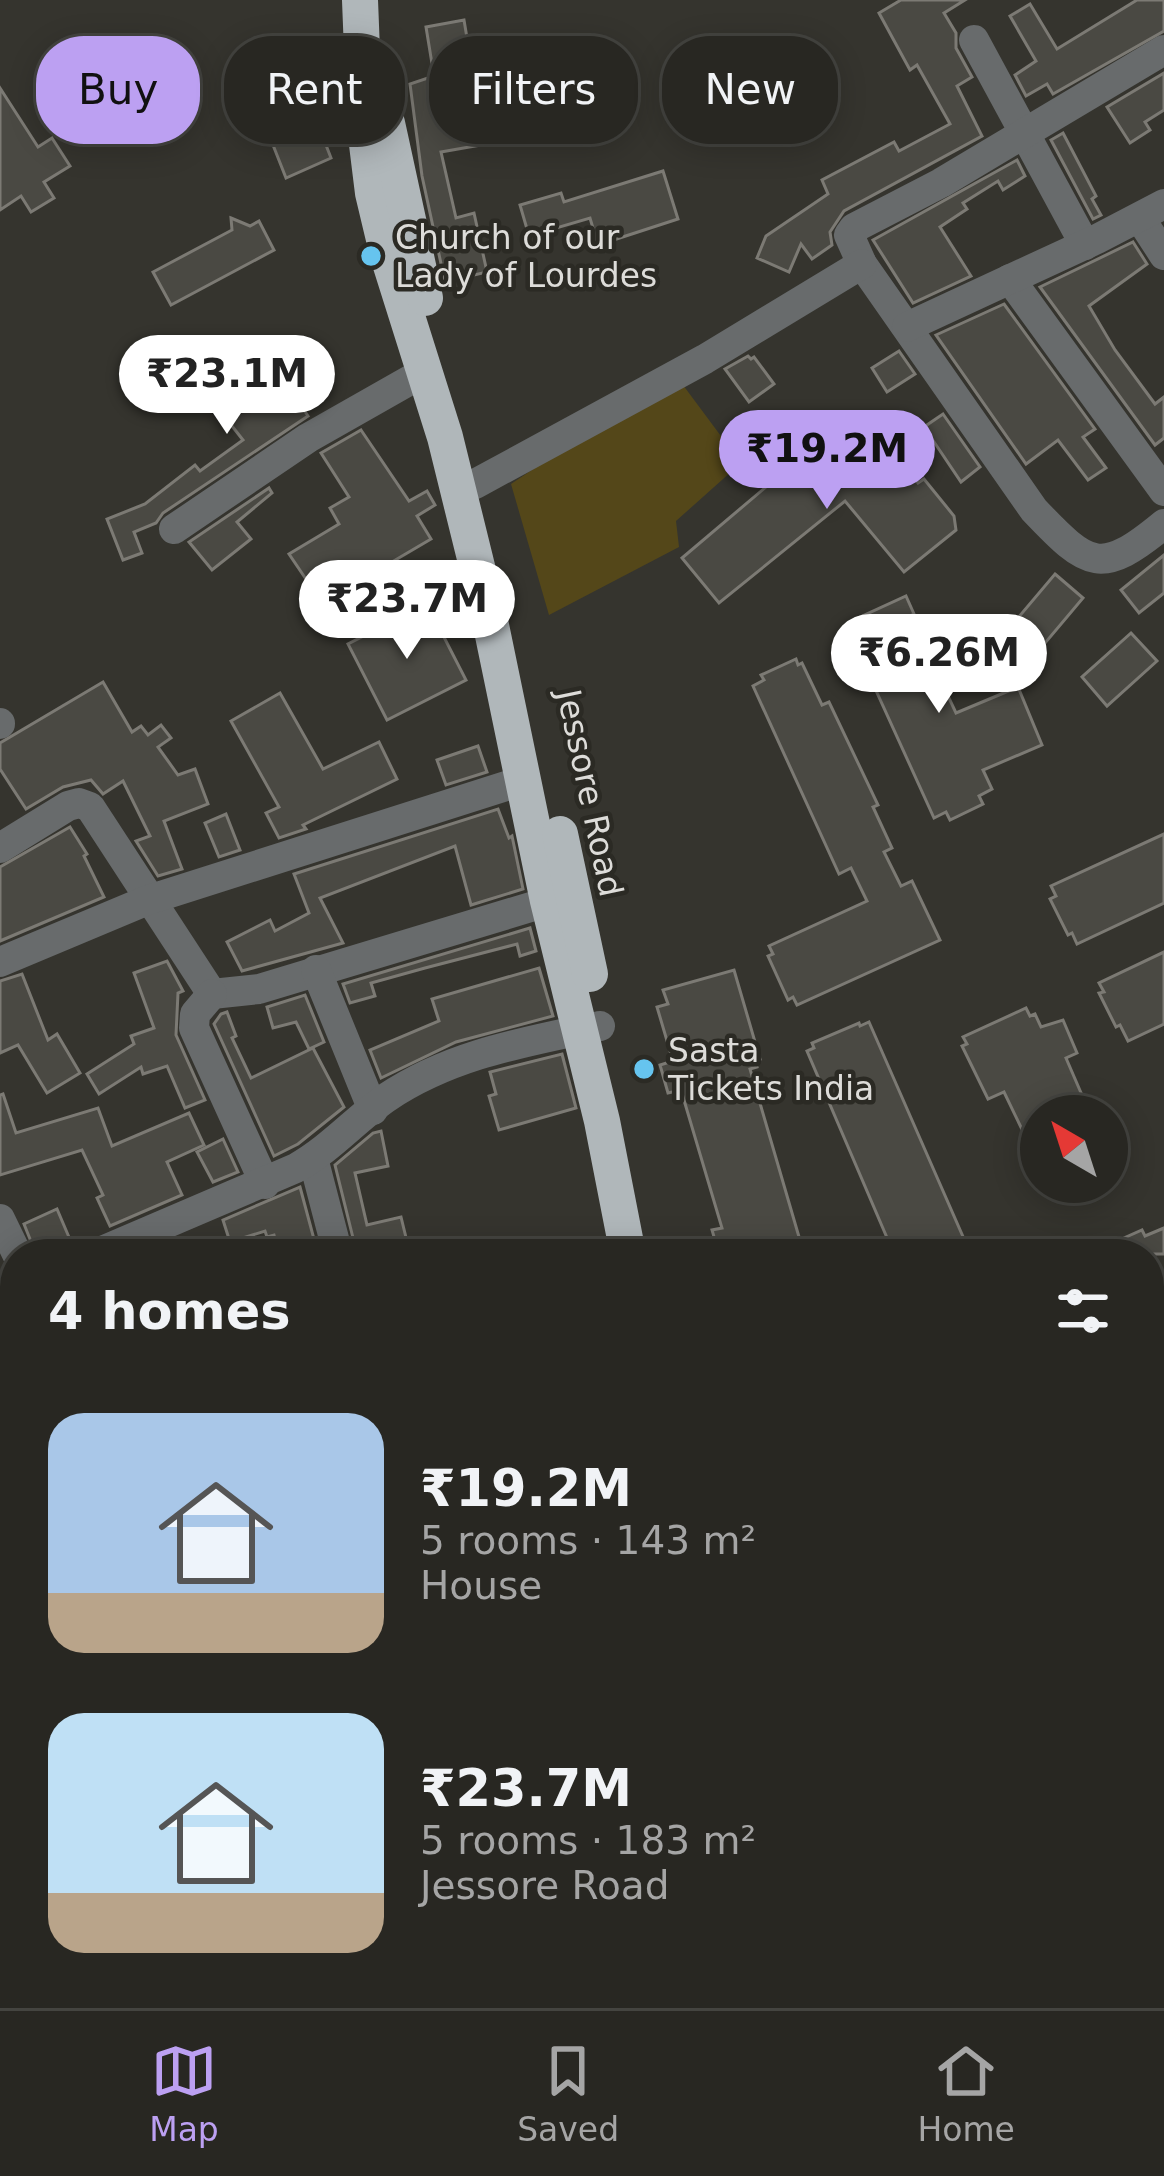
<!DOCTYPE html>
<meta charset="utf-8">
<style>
body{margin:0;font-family:"DejaVu Sans",sans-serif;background:#302f2a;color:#f1f3f6;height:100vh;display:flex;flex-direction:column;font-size:45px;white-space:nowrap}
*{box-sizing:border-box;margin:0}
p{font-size:39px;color:#a5a5a5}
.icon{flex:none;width:66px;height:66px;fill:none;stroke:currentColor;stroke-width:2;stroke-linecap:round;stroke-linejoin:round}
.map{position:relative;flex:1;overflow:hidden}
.details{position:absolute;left:0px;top:1239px;width:1164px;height:771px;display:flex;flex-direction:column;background:#282722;border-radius:48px 48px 0 0;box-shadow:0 6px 30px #0003,0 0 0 3px #444440}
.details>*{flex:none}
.guide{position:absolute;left:36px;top:36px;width:1092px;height:108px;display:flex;gap:24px}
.needle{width:78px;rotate:321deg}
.controls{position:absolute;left:1020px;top:1095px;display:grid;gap:24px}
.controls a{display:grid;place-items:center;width:108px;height:108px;border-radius:50%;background:#282722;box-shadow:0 6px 30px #0003,0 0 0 3px #444440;font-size:60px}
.price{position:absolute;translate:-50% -102px;padding:0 27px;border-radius:42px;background:#fff;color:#222;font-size:39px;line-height:78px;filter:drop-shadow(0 3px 6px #0008)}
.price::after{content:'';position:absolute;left:50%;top:72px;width:36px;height:27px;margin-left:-18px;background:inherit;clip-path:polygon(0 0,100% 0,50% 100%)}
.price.current{background:#bca0f2;color:#111}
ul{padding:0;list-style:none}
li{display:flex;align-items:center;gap:36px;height:300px;padding:0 48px}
li span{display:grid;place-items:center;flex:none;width:336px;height:240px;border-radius:36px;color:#555}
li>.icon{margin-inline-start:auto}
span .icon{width:144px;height:144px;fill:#fffc;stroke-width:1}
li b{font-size:51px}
h2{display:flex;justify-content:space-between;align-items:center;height:144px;padding:0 48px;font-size:51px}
.chip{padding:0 42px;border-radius:48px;background:#282722;box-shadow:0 6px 30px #0003,0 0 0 3px #444440;font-size:42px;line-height:108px}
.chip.current{background:#bca0f2;color:#111}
.tabs{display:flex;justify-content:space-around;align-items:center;height:168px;border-top:3px solid #444440;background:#282722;font-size:33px;color:#a5a5a5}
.tabs a{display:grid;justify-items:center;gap:6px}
.tabs .current{color:#bca0f2}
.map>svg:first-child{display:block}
.green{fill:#544719}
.building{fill:#4a4943;stroke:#7c7a74;stroke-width:3}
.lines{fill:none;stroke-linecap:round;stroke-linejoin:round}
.minor{stroke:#686b6c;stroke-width:30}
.highway{stroke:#b0b7ba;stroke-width:36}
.poi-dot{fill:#66c4ef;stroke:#2b2a24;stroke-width:4.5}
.labels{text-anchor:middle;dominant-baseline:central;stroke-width:9;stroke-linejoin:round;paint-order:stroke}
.poi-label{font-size:33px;fill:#dddcd9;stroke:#2b2a24;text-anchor:start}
.street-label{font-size:33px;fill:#dddcd9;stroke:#2b2a24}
</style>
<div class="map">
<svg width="1164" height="2008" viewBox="0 0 1164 2008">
<rect width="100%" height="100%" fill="#35342e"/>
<!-- green -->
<polygon class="green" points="680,381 741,463 676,521 679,547 549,615 511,484 599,425"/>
<!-- building -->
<g class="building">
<polygon points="901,0 965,0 944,13 956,33 956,48 972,77 957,86 982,136 844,211 830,232 832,245 812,259 801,244 789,272 757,258 766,236 828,194 822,180 894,142 899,151 950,124 917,65 910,70 879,13"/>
<polygon points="1137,0 1164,0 1164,31 1053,94 1047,84 1026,96 1015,75 1036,61 1010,16 1030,4 1057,49"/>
<polygon points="464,20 472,68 521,64 528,106 486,114 492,143 441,152 456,218 474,213 487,272 445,282 422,176 410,84 434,76 426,27"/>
<polygon points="1164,73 1164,110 1145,122 1150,130 1130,143 1107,107"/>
<polygon points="175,76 184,117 141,126 133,85"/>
<polygon points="0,88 38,147 52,138 70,166 44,182 54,198 31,212 21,196 0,210"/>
<polygon points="317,122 331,158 286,178 273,145"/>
<polygon points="1063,133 1096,196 1092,199 1101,215 1093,219 1051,140"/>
<polygon points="1017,160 1025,176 1003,190 998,181 963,203 967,209 940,227 971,276 913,303 873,240"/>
<polygon points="663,171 678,219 598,245 590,218 529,236 520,205 561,193 564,202"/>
<polygon points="231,218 250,226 259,221 274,250 171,305 153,272 232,230"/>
<polygon points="1133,242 1147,264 1089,306 1115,350 1155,404 1164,397 1164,438 1155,445 1040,287"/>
<polygon points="1004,304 1095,429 1083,437 1106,468 1088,480 1058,440 1026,464 936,335"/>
<polygon points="286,340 298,362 279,372 308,416 163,513 156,523 134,532 142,553 123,560 107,519 145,504 195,465 200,471 243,440 228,421 237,414 217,376"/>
<polygon points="899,351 915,374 887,392 872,368"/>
<polygon points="748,356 751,359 754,357 774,384 749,402 725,369"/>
<polygon points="943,414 980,467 961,482 924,427"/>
<polygon points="850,428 854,432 858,429 865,438 875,430 879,435 884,430 902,452 896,456 918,483 924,479 954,516 956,530 904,572 845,501 719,603 682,558 786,470 791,476"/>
<polygon points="361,430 409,501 427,491 435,505 417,516 431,539 341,592 332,576 312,588 289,554 339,524 330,508 349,497 321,453"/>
<polygon points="269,488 272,493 237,522 251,539 212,570 189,542"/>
<polygon points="1164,555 1164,593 1139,613 1121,590"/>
<polygon points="1055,574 1083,598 1008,687 980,663"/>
<polygon points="906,596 914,614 903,619 917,649 924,645 956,713 1018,687 1042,745 983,770 992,789 979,796 983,804 950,820 946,812 934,818 848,629 859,624 856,619"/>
<polygon points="427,604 466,680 387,720 348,644"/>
<polygon points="1131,633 1157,661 1107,706 1082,677"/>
<polygon points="796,659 798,665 802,663 822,705 829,702 878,805 873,807 892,848 884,852 901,886 912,881 940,940 797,1005 793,997 788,1000 768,956 773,954 769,946 867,901 851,868 839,874 753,686 764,680 761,675"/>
<polygon points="103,682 132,732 141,726 148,735 161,725 171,738 158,747 178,775 195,769 208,804 164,821 182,869 158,876 136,841 150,836 123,781 103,794 91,780 63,787 26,809 0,769 0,743"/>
<polygon points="280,693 323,769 379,742 397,779 303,825 306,829 279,838 266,813 279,807 231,721"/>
<polygon points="478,746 487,772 446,785 437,760"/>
<polygon points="498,809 509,838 512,836 523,889 471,905 455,846 320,898 343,943 242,971 227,942 270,920 275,931 309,913 294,874"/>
<polygon points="226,814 240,850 219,857 205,823"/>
<polygon points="70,827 87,854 84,856 104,897 0,941 0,867"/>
<polygon points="1164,834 1164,903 1077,944 1072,933 1068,935 1050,899 1056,896 1051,886"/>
<polygon points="530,928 536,951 520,956 517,944 425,968 371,983 375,996 350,1003 343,984"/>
<polygon points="1164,952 1164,1024 1128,1041 1120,1025 1116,1027 1099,993 1104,992 1099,983"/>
<polygon points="167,961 183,991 178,993 176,1035 205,1100 185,1108 167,1066 143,1074 141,1067 99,1094 87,1074 134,1044 131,1036 154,1028 134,973"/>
<polygon points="539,968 553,1016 456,1042 381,1078 370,1050 439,1021 432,999"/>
<polygon points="734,970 760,1059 755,1060 757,1067 750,1069 804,1254 719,1254 712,1230 722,1228 681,1090 668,1093 660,1065 673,1061 657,1007 668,1004 663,990"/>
<polygon points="22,974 48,1040 57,1034 80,1073 47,1093 18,1045 0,1053 0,981"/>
<polygon points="305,995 324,1042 309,1049 296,1022 273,1028 267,1007"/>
<polygon points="1026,1008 1030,1016 1035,1014 1041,1027 1063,1020 1077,1053 1066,1058 1091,1116 1041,1116 1041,1169 1004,1092 988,1099 962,1046 967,1044 963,1037"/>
<polygon points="227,1012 236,1036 232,1038 251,1078 313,1048 344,1107 298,1144 274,1156 214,1024 221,1014"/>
<polygon points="869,1022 964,1239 928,1254 894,1254 807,1051 814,1048 812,1043 859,1023 860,1026"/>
<polygon points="562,1054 576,1108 499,1130 489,1096 496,1094 490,1072"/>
<polygon points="3,1094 16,1133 98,1108 112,1146 189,1113 204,1145 167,1162 182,1195 110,1226 97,1198 103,1195 82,1150 0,1175 0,1095"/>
<polygon points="381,1131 388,1166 355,1173 367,1225 401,1217 410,1254 357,1254 335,1165 373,1133"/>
<polygon points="223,1139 238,1172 213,1182 197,1152"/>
<polygon points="300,1187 318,1254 279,1254 274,1235 267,1237 265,1231 230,1242 223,1220"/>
<polygon points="57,1209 74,1249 63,1254 36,1254 24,1224"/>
<polygon points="1164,1228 1164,1254 1088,1254 1142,1230 1145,1236"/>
</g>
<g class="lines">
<!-- minor -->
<g class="minor">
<polyline points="974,40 1085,245"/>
<path d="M1164,50L941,183L854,228L849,235L862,264L1034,510C1089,568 1101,576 1164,524"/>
<polyline points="1140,218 1164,255"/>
<polyline points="1010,279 1164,491"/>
<polyline points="907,327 1097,239 1164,204"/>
<polyline points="475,484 705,359 862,264"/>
<polyline points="174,529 308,438 426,371"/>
<polyline points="0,724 0,723"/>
<polyline points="0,848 68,806 79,803 90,807 212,994 259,989 567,896"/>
<polyline points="0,962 148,900 525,780"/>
<polyline points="316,970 373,1110"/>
<polyline points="212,994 195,1014 194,1028 265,1184"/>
<polyline points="313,1158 338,1254"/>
<polyline points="0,1219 17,1254"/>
<path d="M95,1254L296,1168C330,1149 355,1120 386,1098C451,1054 525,1042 600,1026"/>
<polyline points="0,1292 15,1286"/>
<polyline points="0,1374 15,1416"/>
<polyline points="0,1492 10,1501 15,1516"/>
<polyline points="0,1570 15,1564"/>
<polyline points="0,1682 15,1678"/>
<polyline points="0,1794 15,1789"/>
<polyline points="287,1995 292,2008"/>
<polyline points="212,2008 252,1995"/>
</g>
<!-- highway -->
<g class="highway">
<polyline points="360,0 365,128 373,193 388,256 445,437 488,611 548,901 602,1121 628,1254"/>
<polyline points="387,123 425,298"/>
<polyline points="560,834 590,974"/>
<polyline points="768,1995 771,2008"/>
<polyline points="799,1995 801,2008"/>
</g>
</g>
<!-- markers -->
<g class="poi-dot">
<circle cx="371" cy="256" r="12"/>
<circle cx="644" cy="1069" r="12"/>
</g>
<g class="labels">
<!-- poi labels -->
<g class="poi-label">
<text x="395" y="237">Church of our<tspan x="395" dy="38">Lady of Lourdes</tspan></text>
<text x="668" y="1050">Sasta<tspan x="668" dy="38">Tickets India</tspan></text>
</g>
<!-- street labels -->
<g class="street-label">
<text transform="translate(590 793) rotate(78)">Jessore Road</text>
</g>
</g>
</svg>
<div class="controls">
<a><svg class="needle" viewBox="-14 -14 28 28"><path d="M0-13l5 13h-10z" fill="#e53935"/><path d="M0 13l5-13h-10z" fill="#a5a5a5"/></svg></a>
</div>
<b class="price" style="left:227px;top:437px">₹23.1M</b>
<b class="price current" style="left:827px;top:512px">₹19.2M</b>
<b class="price" style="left:407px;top:662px">₹23.7M</b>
<b class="price" style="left:939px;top:716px">₹6.26M</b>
<div class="guide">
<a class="chip current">Buy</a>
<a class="chip">Rent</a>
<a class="chip">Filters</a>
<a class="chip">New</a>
</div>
<section class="details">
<h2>4 homes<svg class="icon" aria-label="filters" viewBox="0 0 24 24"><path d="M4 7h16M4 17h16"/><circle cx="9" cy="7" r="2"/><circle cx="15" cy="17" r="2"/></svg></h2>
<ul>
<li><span style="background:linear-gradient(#a9c7e8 75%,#b9a48a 0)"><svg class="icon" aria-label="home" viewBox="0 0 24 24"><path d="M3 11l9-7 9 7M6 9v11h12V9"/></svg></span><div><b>₹19.2M</b><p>5 rooms · 143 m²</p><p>House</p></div></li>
<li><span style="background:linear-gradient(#bfe0f5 75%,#b9a48a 0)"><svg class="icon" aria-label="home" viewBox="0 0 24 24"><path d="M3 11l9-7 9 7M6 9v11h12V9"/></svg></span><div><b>₹23.7M</b><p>5 rooms · 183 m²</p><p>Jessore Road</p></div></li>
</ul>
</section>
</div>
<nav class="tabs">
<a class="current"><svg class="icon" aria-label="map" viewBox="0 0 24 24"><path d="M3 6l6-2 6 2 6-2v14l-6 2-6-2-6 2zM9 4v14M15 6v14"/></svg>Map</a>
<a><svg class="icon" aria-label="saved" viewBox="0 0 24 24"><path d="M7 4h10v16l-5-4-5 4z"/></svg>Saved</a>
<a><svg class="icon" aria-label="home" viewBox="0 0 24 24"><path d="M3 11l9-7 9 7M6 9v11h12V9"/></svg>Home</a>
</nav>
